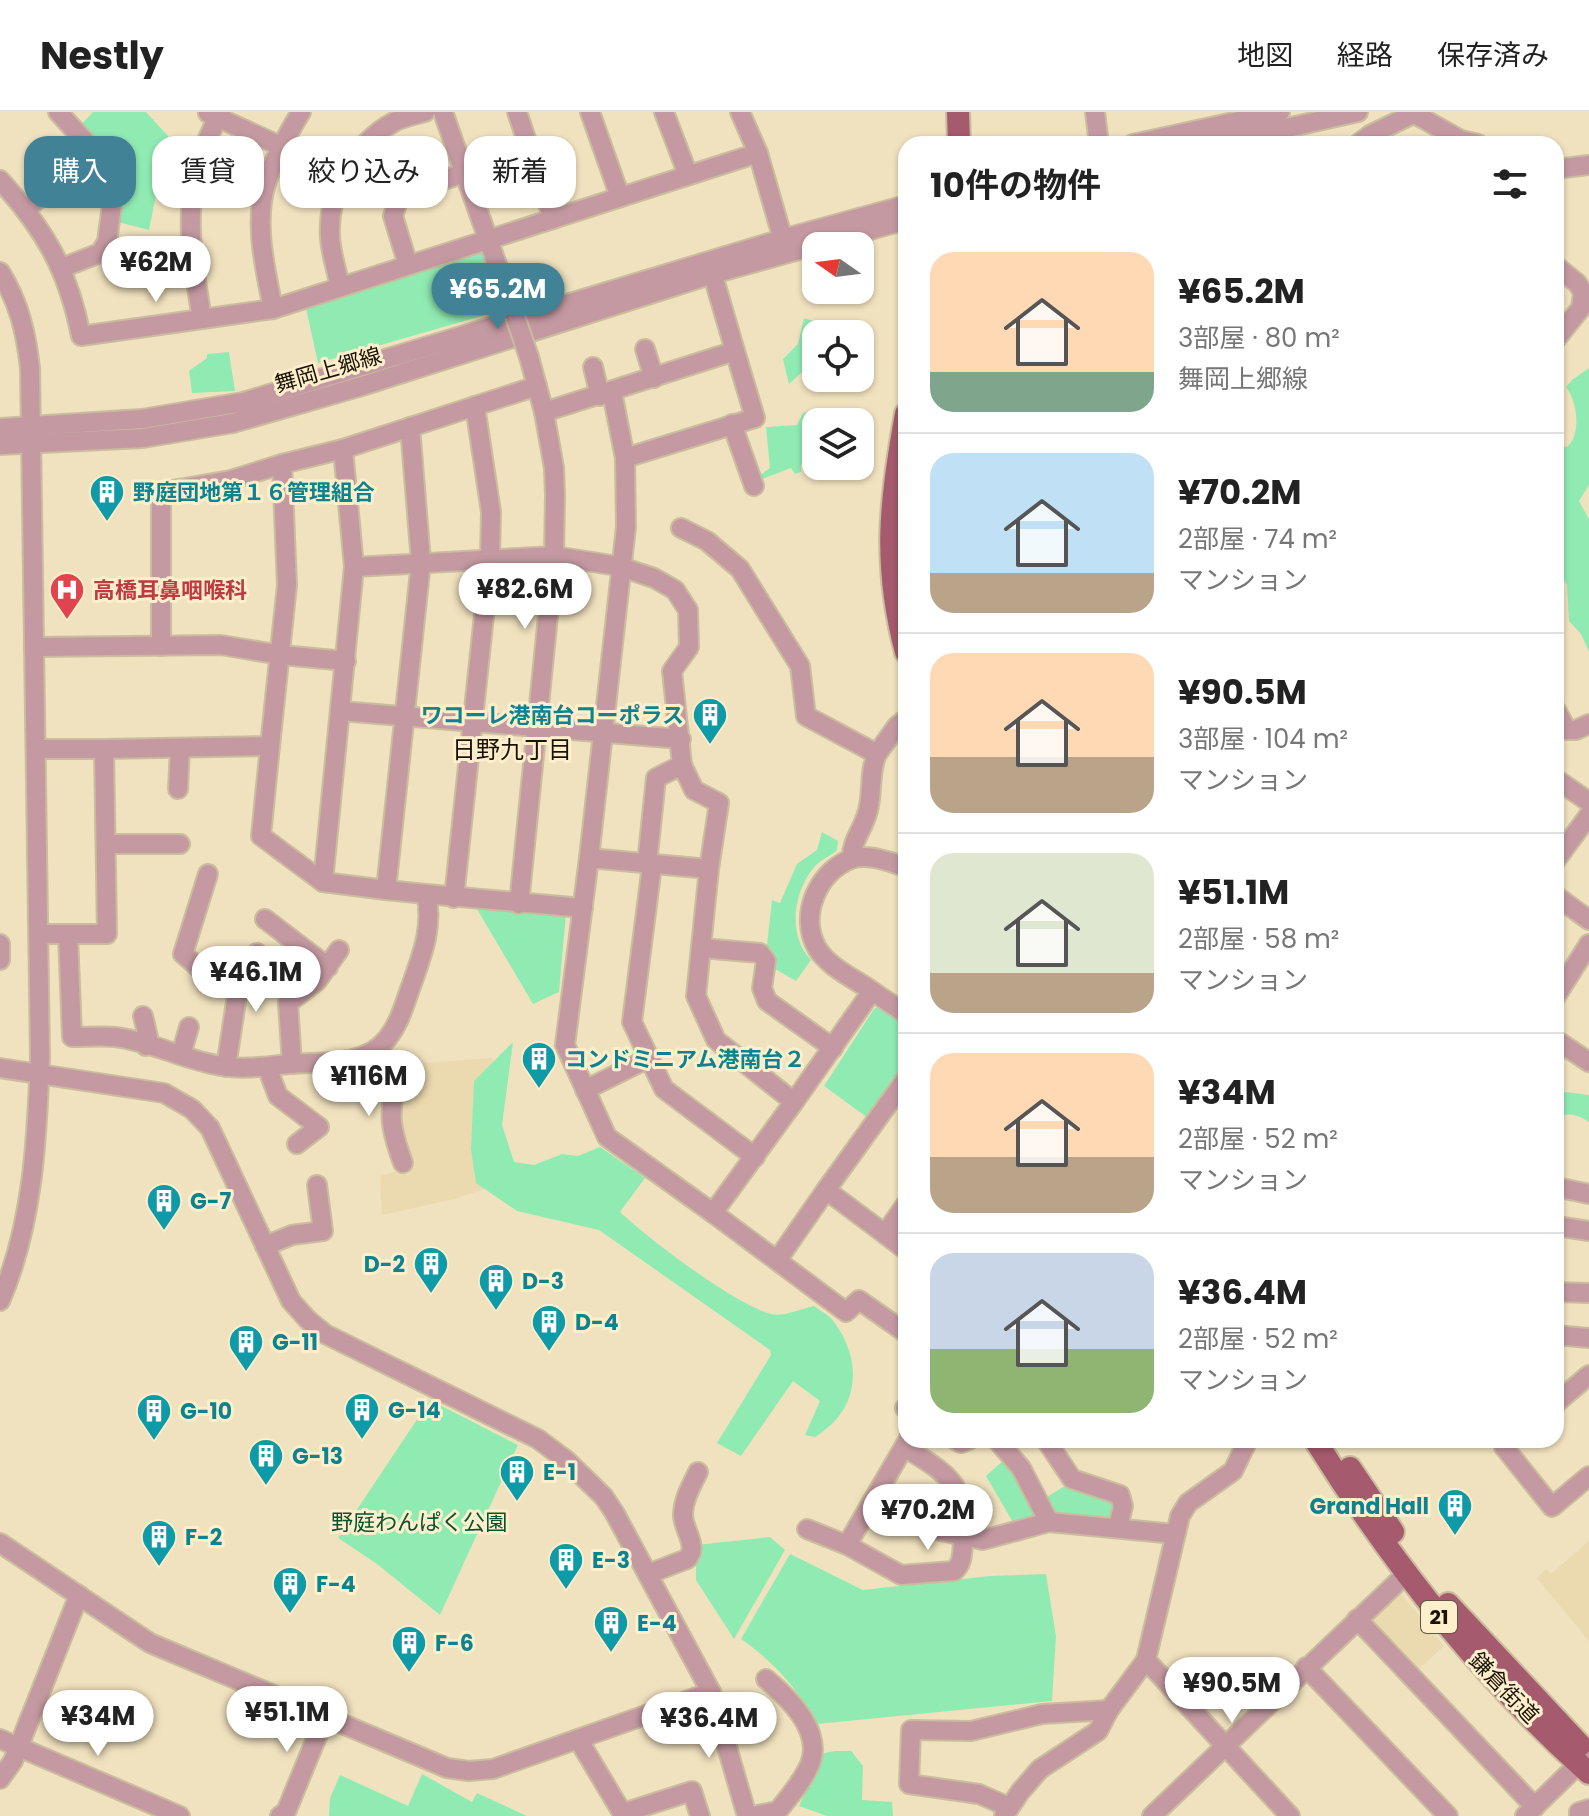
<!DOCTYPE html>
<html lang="ja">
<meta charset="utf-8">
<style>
body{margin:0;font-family:Poppins,"Noto Sans JP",sans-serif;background:#f6f6f6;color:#222;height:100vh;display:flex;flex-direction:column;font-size:30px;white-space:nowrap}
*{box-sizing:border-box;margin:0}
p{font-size:26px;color:#767676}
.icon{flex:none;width:44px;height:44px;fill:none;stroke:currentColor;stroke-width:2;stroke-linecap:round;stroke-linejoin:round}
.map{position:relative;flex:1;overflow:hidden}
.details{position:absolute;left:898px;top:24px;width:666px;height:1312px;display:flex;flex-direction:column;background:#fff;border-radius:24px;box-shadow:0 2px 6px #0004}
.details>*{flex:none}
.guide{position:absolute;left:24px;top:24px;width:754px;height:72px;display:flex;gap:16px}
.needle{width:52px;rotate:284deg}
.buttons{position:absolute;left:802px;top:120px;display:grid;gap:16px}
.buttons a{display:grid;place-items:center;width:72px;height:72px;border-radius:16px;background:#fff;box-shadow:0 2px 6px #0004;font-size:40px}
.price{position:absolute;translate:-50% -68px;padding:0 18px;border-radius:28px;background:#fff;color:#222;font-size:26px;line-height:52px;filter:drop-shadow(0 2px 4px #0008)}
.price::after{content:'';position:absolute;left:50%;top:48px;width:24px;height:18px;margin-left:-12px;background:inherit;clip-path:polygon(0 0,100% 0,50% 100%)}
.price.active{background:#428296;color:#fff}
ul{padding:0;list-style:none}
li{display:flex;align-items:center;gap:24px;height:200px;padding:0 32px}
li+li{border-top:2px solid #e0e0e0}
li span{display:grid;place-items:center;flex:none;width:224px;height:160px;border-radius:24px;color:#555}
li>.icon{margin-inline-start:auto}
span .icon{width:96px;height:96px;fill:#fffc;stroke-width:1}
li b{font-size:34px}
h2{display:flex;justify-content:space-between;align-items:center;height:96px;padding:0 32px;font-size:34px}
.tag{padding:0 28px;border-radius:24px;background:#fff;box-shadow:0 2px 6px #0004;font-size:28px;line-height:72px}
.tag.active{background:#428296;color:#fff}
header{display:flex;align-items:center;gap:48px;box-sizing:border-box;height:112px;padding:0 40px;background:#fff;border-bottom:2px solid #e0e0e0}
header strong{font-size:38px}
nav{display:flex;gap:44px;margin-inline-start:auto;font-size:28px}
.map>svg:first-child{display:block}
.built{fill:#ebd9af}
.green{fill:#90ebb3}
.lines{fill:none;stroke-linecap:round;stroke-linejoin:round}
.minor-casing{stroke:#cabd9e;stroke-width:22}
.major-casing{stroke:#cabd9e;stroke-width:26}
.minor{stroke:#c599a2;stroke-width:18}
.major{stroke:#a65a6d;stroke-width:22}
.minor-bridge-casing{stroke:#cabd9e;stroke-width:22;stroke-linecap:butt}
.minor-bridge{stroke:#c599a2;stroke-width:18}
.labels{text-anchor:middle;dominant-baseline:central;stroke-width:6;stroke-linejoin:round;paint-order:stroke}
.shield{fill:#feefcc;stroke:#5e5643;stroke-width:2}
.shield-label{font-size:20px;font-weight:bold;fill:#1a1408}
.street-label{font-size:22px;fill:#1a1408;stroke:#feefcc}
.culture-label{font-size:22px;font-weight:bold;fill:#0d838f;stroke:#feefcc;text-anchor:start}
.health-label{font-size:22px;font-weight:bold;fill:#be3a42;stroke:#feefcc;text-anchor:start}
.park-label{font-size:22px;fill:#07512e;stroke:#feefcc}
.neighbourhood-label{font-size:24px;fill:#1a1408;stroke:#feefcc}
</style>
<header>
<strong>Nestly</strong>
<nav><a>地図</a><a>経路</a><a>保存済み</a></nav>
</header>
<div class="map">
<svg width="1589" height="1704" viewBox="0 0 1589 1704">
<rect width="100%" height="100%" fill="#f1e2bf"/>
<!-- built -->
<g class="built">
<polygon points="492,946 491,1031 495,1073 458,1086 382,1103 380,1064 407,1056 395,1013 407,952"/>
<polygon points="1589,1429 1589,1529 1537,1466 1546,1457 1551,1462"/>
<polygon points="1398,1478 1444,1534 1414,1561 1368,1506"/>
</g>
<!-- green -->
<g class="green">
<polygon points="93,0 146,0 168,24 149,118 114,109 122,68 79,15"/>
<polygon points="482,140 499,199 318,251 306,196"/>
<polygon points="804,206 853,222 816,222 816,247 789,272 783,247 798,232"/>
<polygon points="229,240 235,279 192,281 189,259 207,246 207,242"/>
<path d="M1589,256V373L1579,389L1589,407V540L1581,522L1569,509L1567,473L1556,456V333L1567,335C1582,323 1577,288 1566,275L1572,268Z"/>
<polygon points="818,299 816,343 801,353 801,360 795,362 791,356 759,368 759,364 770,356 766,315 797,313 803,301"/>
<path d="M822,720L838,729L837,738C831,744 822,747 816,753C793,778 787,823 811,848L796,869L775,857L777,850L767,833L772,788L780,791L797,752L817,738Z"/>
<polygon points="477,797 566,802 559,880 533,892"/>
<polygon points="883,893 906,911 906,954 868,1006 824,974 874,897"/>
<path d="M513,930L502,1013L514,1050L534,1053L562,1042L578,1044L600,1035L645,1066L620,1100C649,1127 734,1192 771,1202C783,1205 801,1197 814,1194C820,1199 830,1203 834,1210C864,1250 859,1299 815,1325L805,1323L820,1289L793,1269L741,1344L717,1331L771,1243L770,1238L599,1118L517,1099L476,1071L471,1037L474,969Z"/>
<path d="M1566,980L1589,983V1010C1578,1003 1569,1000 1556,1005V983Z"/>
<polygon points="430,1288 518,1333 440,1503 377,1452 338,1426"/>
<path d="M1004,1348C1018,1364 1020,1385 1035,1401V1406L1014,1412L986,1364Z"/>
<polygon points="1065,1374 1108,1387 1114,1393 1115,1408 1057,1404 1045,1386"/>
<polygon points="770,1425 785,1438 734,1527 696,1468 696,1433"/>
<path d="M790,1442L863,1478L990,1464L1046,1462L1056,1524L1052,1589L817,1612C798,1577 774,1550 741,1527Z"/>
<polygon points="835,1639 851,1639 863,1654 862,1688 892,1690 893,1704 827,1704 799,1694 824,1641"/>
<polygon points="422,1662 472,1690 477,1681 527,1704 329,1704 330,1686 340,1663 408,1694"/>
</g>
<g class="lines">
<defs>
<g id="minor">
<polyline points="58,0 116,63 107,130 100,141 62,156"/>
<polyline points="443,0 506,178"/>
<polyline points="517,0 553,107"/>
<polyline points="590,0 620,85"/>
<polyline points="664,0 688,63"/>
<polyline points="740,0 758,41 786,138"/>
<polyline points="1095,0 1099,32"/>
<polyline points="1411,0 1461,28 1478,32"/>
<polyline points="208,1 344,63"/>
<polyline points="1133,32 1280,0"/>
<polyline points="1215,32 1358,0"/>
<polyline points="1358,32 1370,23 1413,2"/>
<polyline points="1556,57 1589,53"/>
<path d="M0,68C45,118 68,158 81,224L202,207C189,126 179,75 221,0"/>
<polyline points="26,98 93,36"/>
<polyline points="408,153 393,104 400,83 464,61"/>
<polyline points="710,153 735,239"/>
<polyline points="1556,154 1577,171 1583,180 1581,196 1556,227"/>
<path d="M0,160C19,190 26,221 30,256L40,946C37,1027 33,1113 0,1189"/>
<path d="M340,175C337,159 331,142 330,125C327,80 355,31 394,10C403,5 415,3 425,0"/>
<path d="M273,197C266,160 255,117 264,79C270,53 287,23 301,0"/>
<polyline points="202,207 273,197 758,41"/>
<polyline points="645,237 654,266"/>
<polyline points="593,255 600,284"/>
<polyline points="544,300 735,239 755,306 625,346"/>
<polyline points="732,312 754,374"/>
<polyline points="410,315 421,450 386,778 426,782"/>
<polyline points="0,316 142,307 243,290 782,127 906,93"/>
<polyline points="0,333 143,326 233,311 362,274 713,162 906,108"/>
<path d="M681,416L707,429L740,457L800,554L806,604L877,642C868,662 874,685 866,705C859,724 854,725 851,747"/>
<polyline points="354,455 554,444 618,454 654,466 675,478 688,498 689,535 672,559 682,653 694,678 719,691 709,757 696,884 716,928 794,990 713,1101 607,1025 565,933 589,746 709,757"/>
<polyline points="161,534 161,380 231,368 282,352"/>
<polyline points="34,535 221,533 281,543 346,549"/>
<polyline points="1556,598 1567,618 1576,618 1589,612"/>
<polyline points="341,599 681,627"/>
<polyline points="270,634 261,724 323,770 386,778"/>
<polyline points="36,637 104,637 107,822 68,822"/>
<polyline points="104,637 270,634 287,473 282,352 343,337 537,274"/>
<polyline points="877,642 897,614 906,607"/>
<polyline points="1556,667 1589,690"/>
<polyline points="178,677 180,636"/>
<polyline points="106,732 180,732"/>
<polyline points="589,746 626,415 625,346 612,280"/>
<polyline points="1556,748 1589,703"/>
<polyline points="647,752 656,666 682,653"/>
<polyline points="652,753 632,910 664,977 755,1045"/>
<polyline points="208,762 183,842 212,867 238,877"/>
<polyline points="323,770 354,455 343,337"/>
<polyline points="1556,784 1589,808"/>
<polyline points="454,786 490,447 491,400 475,294"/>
<polyline points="519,792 554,444 555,384 554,356 544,300 529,245"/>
<polyline points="265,807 328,855"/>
<path d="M39,822H68L72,925C86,925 101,924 115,925C151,929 186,949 222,954C244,958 267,954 289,952C322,949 363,956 387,927C399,912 404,894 410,877C421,846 434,815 426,782L583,796"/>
<polyline points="0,832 0,848"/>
<polyline points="701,836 760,841 766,849 762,876 767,889 833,936"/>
<polyline points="872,879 906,902"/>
<polyline points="1556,884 1589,832"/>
<polyline points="143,904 148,925 146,934"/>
<polyline points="1556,928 1589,950"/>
<polyline points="181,943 189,915"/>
<path d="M365,944L401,952C390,998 386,1005 403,1051"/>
<polyline points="292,952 288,891 317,869 339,838"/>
<polyline points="226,955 238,877 257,841"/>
<polyline points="267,955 278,984 319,1015 297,1032"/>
<polyline points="0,956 164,981 192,997 210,1016 291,1189 308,1208 325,1222 538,1327 566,1348 604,1385 614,1400 711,1580 493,1657 469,1659 447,1656 150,1531 0,1431"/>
<polyline points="906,967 826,1078 885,1122 906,1092"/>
<polyline points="585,978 649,946"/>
<path d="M794,990L872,879C855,867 828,855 817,836C799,804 817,760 851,747C868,741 889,750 906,755"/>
<polyline points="1556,1075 1589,1082"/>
<polyline points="713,1101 846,1200 859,1188 906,1221"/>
<polyline points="1556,1114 1589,1119"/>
<polyline points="885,1122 906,1138"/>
<polyline points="265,1134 292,1123 323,1119 317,1073"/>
<polyline points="778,1147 826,1078"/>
<polyline points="1556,1180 1589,1181"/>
<polyline points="1556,1223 1589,1226"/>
<polyline points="1556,1291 1589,1263"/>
<polyline points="905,1296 906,1297"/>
<polyline points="956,1328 961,1331 969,1328"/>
<polyline points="997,1328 1021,1356 1049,1410"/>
<polyline points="1046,1328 1072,1367 1120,1383 1123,1394 1118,1415"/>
<polyline points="1512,1328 1504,1335 1552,1395 1589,1364"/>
<polyline points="872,1391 941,1419 983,1428 1049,1410 1175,1422"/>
<path d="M807,1417L847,1433L901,1463L954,1459C963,1451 962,1441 963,1430C969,1372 948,1362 904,1335"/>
<polyline points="847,1433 908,1328"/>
<path d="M648,1462L687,1447C699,1435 684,1419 683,1404C683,1388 691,1374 698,1360"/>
<polyline points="1357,1507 1535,1695"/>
<polyline points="1146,1548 1290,1704"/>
<polyline points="1306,1555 1448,1704"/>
<polyline points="711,1580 747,1704"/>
<polyline points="720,1612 756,1605"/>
<polyline points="0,1627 180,1704"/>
<polyline points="578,1627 624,1704"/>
<polyline points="0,1667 13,1649 79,1483"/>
<polyline points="1009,1695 979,1682 909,1672 911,1618 971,1619 1042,1602 1109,1598"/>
<polyline points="623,1701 692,1679 700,1704"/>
<polyline points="280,1704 286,1700 325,1605"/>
<path d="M753,1704L778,1699C789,1685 803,1669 810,1652C823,1619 789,1586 766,1567"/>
<polyline points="1004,1704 1020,1680 1040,1657 1098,1619 1109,1598 1146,1548 1180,1404 1188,1391 1233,1359 1248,1328"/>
<polyline points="1152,1704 1406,1462"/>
<polyline points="1525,1704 1589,1642"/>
<polyline points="1579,1704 1579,1700 1589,1697"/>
</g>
<g id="major">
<polyline points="958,0 959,32"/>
<path d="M906,302C890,389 883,453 906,540"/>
<polyline points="906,463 906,404"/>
<path d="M1315,1328C1392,1451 1480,1564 1589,1661"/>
<polyline points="1350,1356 1393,1420"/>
<polyline points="1448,1492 1580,1633"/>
</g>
</defs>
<!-- minor casing -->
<use href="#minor" class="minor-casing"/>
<!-- major casing -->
<use href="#major" class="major-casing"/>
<!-- minor -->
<use href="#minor" class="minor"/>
<!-- major -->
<use href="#major" class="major"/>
<defs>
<polyline id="minor-bridge" points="506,178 529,245"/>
</defs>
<!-- minor-bridge casing -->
<use href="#minor-bridge" class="minor-bridge-casing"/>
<!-- minor-bridge -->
<use href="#minor-bridge" class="minor-bridge"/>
</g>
<!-- icons -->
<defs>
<symbol id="building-pin" viewBox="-11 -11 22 30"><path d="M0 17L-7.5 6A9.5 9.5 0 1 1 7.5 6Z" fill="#0f9aa8" stroke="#feefcc"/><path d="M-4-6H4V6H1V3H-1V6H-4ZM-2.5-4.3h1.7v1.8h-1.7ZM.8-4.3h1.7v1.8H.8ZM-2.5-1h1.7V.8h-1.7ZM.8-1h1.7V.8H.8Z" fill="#fff"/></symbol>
<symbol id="hospital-pin" viewBox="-11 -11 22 30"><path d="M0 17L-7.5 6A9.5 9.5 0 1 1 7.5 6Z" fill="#e0444e" stroke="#feefcc"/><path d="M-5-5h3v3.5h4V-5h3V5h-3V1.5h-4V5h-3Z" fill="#fff"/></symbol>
</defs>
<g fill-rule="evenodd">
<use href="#building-pin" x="87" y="360" width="40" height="54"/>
<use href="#hospital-pin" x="47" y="458" width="40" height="54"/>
<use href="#building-pin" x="690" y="583" width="40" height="54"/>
<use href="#building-pin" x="519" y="927" width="40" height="54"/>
<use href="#building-pin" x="144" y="1069" width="40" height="54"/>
<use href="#building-pin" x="411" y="1132" width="40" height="54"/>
<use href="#building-pin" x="476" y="1149" width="40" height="54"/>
<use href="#building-pin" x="529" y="1190" width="40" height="54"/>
<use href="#building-pin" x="226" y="1210" width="40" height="54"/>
<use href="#building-pin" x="342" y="1278" width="40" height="54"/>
<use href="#building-pin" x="134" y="1279" width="40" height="54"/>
<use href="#building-pin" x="246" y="1324" width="40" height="54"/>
<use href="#building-pin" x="497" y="1340" width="40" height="54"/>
<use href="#building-pin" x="1435" y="1374" width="40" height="54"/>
<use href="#building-pin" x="139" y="1405" width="40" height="54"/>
<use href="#building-pin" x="546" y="1428" width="40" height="54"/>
<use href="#building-pin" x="270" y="1452" width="40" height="54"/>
<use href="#building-pin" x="591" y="1491" width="40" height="54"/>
<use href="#building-pin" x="389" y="1511" width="40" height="54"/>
</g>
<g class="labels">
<!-- shield labels -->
<rect class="shield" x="1421" y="1489" width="36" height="32" rx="6"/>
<g class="shield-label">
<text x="1439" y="1505">21</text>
</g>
<!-- street labels -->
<g class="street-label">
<text transform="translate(328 258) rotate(-16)">舞岡上郷線</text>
<text transform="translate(1504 1576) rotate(46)">鎌倉街道</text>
</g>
<!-- culture labels -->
<g class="culture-label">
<text x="133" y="380">野庭団地第１６管理組合</text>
<text x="684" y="603" text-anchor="end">ワコーレ港南台コーポラス</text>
<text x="565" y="947">コンドミニアム港南台２</text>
<text x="190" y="1089">G-7</text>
<text x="405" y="1152" text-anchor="end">D-2</text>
<text x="522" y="1169">D-3</text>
<text x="575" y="1210">D-4</text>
<text x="272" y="1230">G-11</text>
<text x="388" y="1298">G-14</text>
<text x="180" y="1299">G-10</text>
<text x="292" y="1344">G-13</text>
<text x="543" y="1360">E-1</text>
<text x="1429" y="1394" text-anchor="end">Grand Hall</text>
<text x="185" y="1425">F-2</text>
<text x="592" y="1448">E-3</text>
<text x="316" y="1472">F-4</text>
<text x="637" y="1511">E-4</text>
<text x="435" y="1531">F-6</text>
</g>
<!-- health labels -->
<g class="health-label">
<text x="93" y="478">高橋耳鼻咽喉科</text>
</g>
<!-- park labels -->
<g class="park-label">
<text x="419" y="1410">野庭わんぱく公園</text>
</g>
<!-- neighbourhood labels -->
<g class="neighbourhood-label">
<text x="512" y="637">日野九丁目</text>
</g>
</g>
</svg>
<div class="buttons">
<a><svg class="needle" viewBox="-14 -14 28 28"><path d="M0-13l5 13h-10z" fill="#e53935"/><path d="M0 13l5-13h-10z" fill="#767676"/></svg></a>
<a><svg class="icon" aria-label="locate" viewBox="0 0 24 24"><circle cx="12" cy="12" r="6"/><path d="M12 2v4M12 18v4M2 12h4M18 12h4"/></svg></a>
<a><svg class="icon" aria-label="layers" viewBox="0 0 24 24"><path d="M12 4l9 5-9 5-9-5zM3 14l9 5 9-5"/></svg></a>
</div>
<b class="price" style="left:156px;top:192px">¥62M</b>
<b class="price active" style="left:498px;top:219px">¥65.2M</b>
<b class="price" style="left:525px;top:519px">¥82.6M</b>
<b class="price" style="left:256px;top:902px">¥46.1M</b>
<b class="price" style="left:369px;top:1006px">¥116M</b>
<b class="price" style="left:928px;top:1440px">¥70.2M</b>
<b class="price" style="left:1232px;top:1613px">¥90.5M</b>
<b class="price" style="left:287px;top:1642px">¥51.1M</b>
<b class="price" style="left:98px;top:1646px">¥34M</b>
<b class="price" style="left:709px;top:1648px">¥36.4M</b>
<div class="guide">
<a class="tag active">購入</a>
<a class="tag">賃貸</a>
<a class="tag">絞り込み</a>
<a class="tag">新着</a>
</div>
<section class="details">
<h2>10件の物件<svg class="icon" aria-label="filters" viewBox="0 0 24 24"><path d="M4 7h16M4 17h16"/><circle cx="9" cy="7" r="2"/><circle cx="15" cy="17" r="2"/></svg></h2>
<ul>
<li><span style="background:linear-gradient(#ffd9b3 75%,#7fa58c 0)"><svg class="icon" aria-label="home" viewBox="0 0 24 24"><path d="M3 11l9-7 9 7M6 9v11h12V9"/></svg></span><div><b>¥65.2M</b><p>3部屋 · 80 m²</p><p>舞岡上郷線</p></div></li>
<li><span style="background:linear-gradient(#bfe0f5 75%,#b9a48a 0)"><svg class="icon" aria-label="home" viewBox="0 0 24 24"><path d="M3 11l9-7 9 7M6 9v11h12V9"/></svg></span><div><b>¥70.2M</b><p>2部屋 · 74 m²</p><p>マンション</p></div></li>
<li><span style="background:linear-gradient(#ffd9b3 65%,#b9a48a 0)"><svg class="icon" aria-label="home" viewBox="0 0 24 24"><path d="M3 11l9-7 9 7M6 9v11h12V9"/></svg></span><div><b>¥90.5M</b><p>3部屋 · 104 m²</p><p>マンション</p></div></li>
<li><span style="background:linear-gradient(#dfe7d0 75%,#b9a48a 0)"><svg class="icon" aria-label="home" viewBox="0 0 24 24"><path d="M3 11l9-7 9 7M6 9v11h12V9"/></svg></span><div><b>¥51.1M</b><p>2部屋 · 58 m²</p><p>マンション</p></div></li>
<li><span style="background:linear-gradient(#ffd9b3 65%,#b9a48a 0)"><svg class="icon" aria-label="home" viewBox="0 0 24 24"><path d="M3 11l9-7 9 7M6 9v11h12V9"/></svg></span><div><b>¥34M</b><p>2部屋 · 52 m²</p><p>マンション</p></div></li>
<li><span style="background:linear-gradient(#c9d6e8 60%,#8fb573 0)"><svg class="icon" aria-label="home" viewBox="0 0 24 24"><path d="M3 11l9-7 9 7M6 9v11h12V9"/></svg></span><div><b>¥36.4M</b><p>2部屋 · 52 m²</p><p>マンション</p></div></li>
</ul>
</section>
</div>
